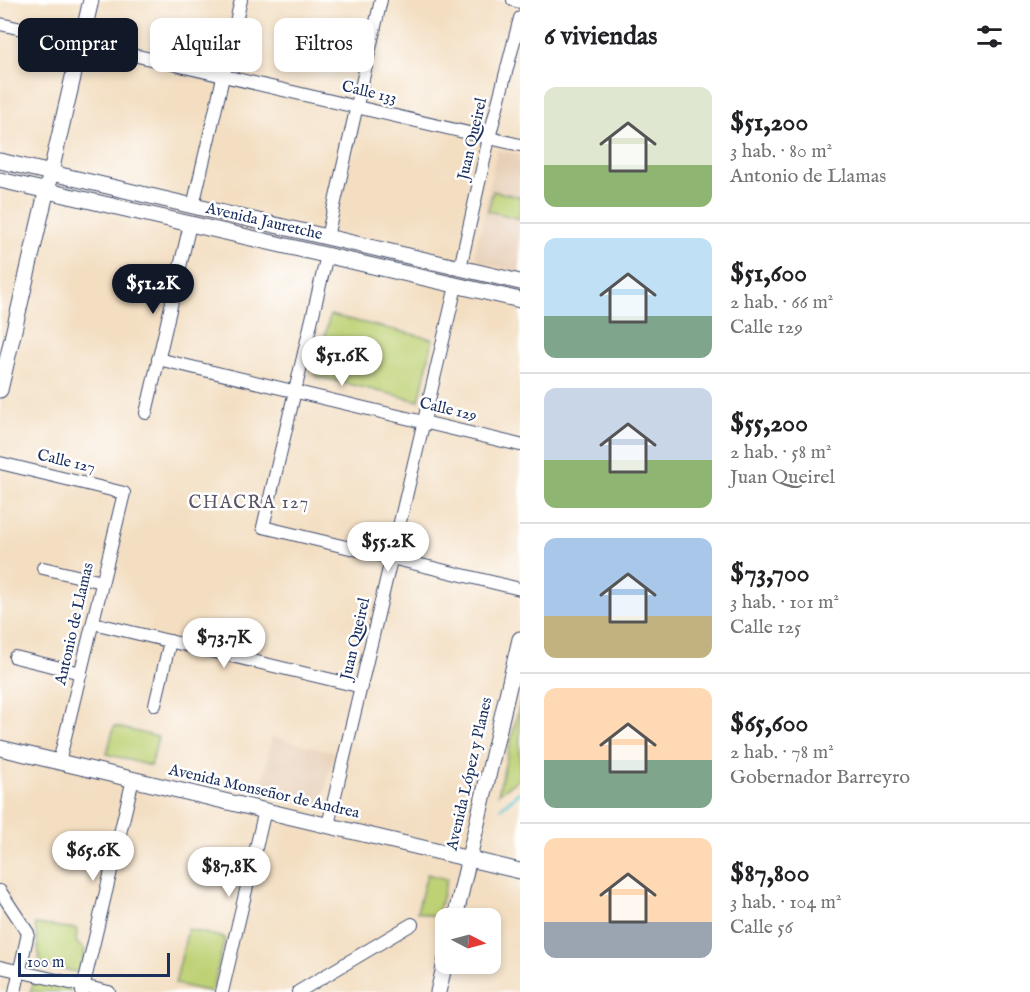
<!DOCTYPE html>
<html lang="es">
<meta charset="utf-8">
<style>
body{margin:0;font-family:"IM FELL English",serif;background:#f6f6f6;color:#202124;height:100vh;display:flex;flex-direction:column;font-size:22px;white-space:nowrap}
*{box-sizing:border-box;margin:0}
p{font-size:20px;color:#757577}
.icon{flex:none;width:33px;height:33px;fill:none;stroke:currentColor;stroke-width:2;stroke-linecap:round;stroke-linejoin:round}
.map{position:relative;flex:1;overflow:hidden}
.drawer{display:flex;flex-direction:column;background:#fff;width:510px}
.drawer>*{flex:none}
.top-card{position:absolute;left:18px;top:18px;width:411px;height:54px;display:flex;gap:12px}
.needle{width:39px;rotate:96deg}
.buttons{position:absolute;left:435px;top:908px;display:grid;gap:12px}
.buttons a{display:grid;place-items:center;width:66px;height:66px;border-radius:12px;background:#fff;box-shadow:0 3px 9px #0003;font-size:30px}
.scale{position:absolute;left:18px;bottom:15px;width:152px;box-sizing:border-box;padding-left:6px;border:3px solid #1b2f5e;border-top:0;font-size:16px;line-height:21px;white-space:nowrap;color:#1b2f5e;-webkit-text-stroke:4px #fff;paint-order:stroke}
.price{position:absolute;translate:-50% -51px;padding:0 14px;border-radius:21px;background:#fff;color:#222;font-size:20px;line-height:39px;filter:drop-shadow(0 2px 3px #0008)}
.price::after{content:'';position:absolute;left:50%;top:36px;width:18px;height:14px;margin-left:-9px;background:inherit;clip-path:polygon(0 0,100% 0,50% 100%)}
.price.active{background:#111827;color:#fff}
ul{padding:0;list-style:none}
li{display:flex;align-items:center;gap:18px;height:150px;padding:0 24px}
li+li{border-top:2px solid #e0e0e0}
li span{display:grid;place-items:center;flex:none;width:168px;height:120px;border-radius:12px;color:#555}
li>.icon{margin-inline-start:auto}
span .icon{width:72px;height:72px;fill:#fffc;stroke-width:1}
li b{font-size:26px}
h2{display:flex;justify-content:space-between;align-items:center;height:72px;padding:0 24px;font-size:26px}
.tag{padding:0 21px;border-radius:12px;background:#fff;box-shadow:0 3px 9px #0003;font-size:21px;line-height:54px}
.tag.active{background:#111827;color:#fff}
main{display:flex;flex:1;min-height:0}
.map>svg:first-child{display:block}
.built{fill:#e7cfb7}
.green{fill:#bed174;stroke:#6c8069;stroke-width:1.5}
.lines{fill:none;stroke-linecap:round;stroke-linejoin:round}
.stream{stroke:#59c4d2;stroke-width:3}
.minor-casing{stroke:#3b496d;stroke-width:14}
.major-casing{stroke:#3b496d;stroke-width:17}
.minor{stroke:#fff;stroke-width:12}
.major{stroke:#fff;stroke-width:15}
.labels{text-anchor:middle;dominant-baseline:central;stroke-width:5;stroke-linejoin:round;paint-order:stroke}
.street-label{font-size:16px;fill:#1b2f5e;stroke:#fff}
.neighbourhood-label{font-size:18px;letter-spacing:1.5px;fill:#5a5465;stroke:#fff}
</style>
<main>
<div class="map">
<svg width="520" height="992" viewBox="0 0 520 992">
<rect width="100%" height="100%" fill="#fff"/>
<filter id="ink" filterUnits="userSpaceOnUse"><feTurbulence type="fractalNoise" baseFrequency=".0167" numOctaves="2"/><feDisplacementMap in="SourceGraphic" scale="12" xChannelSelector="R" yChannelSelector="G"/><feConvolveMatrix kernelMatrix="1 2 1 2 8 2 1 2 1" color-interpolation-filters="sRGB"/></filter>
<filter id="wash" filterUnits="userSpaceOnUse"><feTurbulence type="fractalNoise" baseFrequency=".008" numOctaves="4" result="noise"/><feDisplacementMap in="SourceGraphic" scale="24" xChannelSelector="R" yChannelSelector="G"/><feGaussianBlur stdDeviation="1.35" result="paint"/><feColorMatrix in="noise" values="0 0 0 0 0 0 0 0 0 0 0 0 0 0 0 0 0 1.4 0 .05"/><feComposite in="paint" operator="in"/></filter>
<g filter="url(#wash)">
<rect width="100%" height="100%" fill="#f3dec1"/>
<!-- built -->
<g class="built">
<polygon points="497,150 520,155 520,272 481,262 475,255"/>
<polygon points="272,737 334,752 322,804 261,789"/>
</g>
<!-- green -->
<g class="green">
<polygon points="493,191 520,197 520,219 488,211"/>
<polygon points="330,315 433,339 419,401 315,376"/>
<polygon points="520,703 520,778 498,794"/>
<polygon points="114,726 158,737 151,766 107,754"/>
<polygon points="427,874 447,879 437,917 417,912"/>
<polygon points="35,924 77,929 76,942 85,950 80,973 40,963"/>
<polygon points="188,929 225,938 212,992 175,984"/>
<polygon points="35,981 68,986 71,992 30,992"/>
</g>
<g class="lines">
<!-- stream -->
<polyline class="stream" points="501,808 520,792"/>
</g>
</g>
<g filter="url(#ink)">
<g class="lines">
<defs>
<g id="minor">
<polyline points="513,0 520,2"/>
<polyline points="0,24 520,145"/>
<polyline points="193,206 241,0"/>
<polyline points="327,237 381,0"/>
<polyline points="327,255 263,527 520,589"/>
<polyline points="460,268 489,138 520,18"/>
<polyline points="158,359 520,445"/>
<polyline points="146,413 190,224"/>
<polyline points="0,463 124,493 59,762"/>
<polyline points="43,568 102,582"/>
<polyline points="93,623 362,687"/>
<polyline points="15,657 81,673"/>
<polyline points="155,705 170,641"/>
<polyline points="328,825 456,286"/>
<polyline points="0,891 28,933 15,992"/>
<polyline points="0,967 109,992"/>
<polyline points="82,992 133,779"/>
<polyline points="222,992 265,810"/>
<polyline points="298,992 412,924"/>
</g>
<g id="major">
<polyline points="0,161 520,282"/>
<polyline points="0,180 520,300"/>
<polyline points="0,390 91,0"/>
<polyline points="0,748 520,871"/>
<polyline points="455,918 520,639"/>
<polyline points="438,992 446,959"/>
</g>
</defs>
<!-- minor casing -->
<use href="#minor" class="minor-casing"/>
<!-- major casing -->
<use href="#major" class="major-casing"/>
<!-- minor -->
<use href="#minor" class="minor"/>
<!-- major -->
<use href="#major" class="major"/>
</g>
</g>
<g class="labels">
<!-- street labels -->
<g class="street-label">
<text transform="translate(369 93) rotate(13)">Calle 133</text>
<text transform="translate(473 139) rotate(-77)">Juan Queirel</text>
<text transform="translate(264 222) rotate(13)">Avenida Jauretche</text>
<text transform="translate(448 410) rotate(13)">Calle 129</text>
<text transform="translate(66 462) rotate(13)">Calle 127</text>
<text transform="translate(75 624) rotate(-77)">Antonio de Llamas</text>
<text transform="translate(356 639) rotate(-77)">Juan Queirel</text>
<text transform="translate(470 774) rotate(-77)">Avenida López y Planes</text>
<text transform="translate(264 792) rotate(13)">Avenida Monseñor de Andrea</text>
</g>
<!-- neighbourhood labels -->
<g class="neighbourhood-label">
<text x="249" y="503">CHACRA 127</text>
</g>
</g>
</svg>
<div class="buttons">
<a><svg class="needle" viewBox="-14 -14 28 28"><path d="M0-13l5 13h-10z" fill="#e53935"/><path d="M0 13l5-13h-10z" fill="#757577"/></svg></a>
</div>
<div class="scale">100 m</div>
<b class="price active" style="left:153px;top:315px">$51.2K</b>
<b class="price" style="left:342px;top:387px">$51.6K</b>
<b class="price" style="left:388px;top:573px">$55.2K</b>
<b class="price" style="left:224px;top:669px">$73.7K</b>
<b class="price" style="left:93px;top:882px">$65.6K</b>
<b class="price" style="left:229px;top:898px">$87.8K</b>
<div class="top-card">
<a class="tag active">Comprar</a>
<a class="tag">Alquilar</a>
<a class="tag">Filtros</a>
</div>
</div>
<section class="drawer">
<h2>6 viviendas<svg class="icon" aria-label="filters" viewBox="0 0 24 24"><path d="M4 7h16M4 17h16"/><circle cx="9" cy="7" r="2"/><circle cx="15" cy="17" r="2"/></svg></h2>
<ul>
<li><span style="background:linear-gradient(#dfe7d0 65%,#8fb573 0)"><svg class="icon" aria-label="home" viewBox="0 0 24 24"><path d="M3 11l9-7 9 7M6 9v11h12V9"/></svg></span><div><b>$51,200</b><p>3 hab. · 80 m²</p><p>Antonio de Llamas</p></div></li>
<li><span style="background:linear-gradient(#bfe0f5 65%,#7fa58c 0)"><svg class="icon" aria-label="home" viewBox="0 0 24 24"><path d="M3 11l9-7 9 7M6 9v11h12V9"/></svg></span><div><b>$51,600</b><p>2 hab. · 66 m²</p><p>Calle 129</p></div></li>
<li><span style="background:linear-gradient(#c9d6e8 60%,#8fb573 0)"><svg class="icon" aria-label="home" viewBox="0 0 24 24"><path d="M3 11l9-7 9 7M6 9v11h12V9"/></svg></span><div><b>$55,200</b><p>2 hab. · 58 m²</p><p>Juan Queirel</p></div></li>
<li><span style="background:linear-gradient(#a9c7e8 65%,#c2b280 0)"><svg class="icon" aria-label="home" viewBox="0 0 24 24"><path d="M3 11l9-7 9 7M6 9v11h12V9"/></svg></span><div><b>$73,700</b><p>3 hab. · 101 m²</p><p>Calle 125</p></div></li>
<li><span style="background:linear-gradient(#ffd9b3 60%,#7fa58c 0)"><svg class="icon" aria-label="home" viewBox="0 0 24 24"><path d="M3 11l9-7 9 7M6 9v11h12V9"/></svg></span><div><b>$65,600</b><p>2 hab. · 78 m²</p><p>Gobernador Barreyro</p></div></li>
<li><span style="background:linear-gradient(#ffd9b3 70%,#9aa5b1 0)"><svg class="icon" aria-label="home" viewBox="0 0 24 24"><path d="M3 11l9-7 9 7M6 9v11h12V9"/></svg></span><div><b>$87,800</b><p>3 hab. · 104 m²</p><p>Calle 56</p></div></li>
</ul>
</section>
</main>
